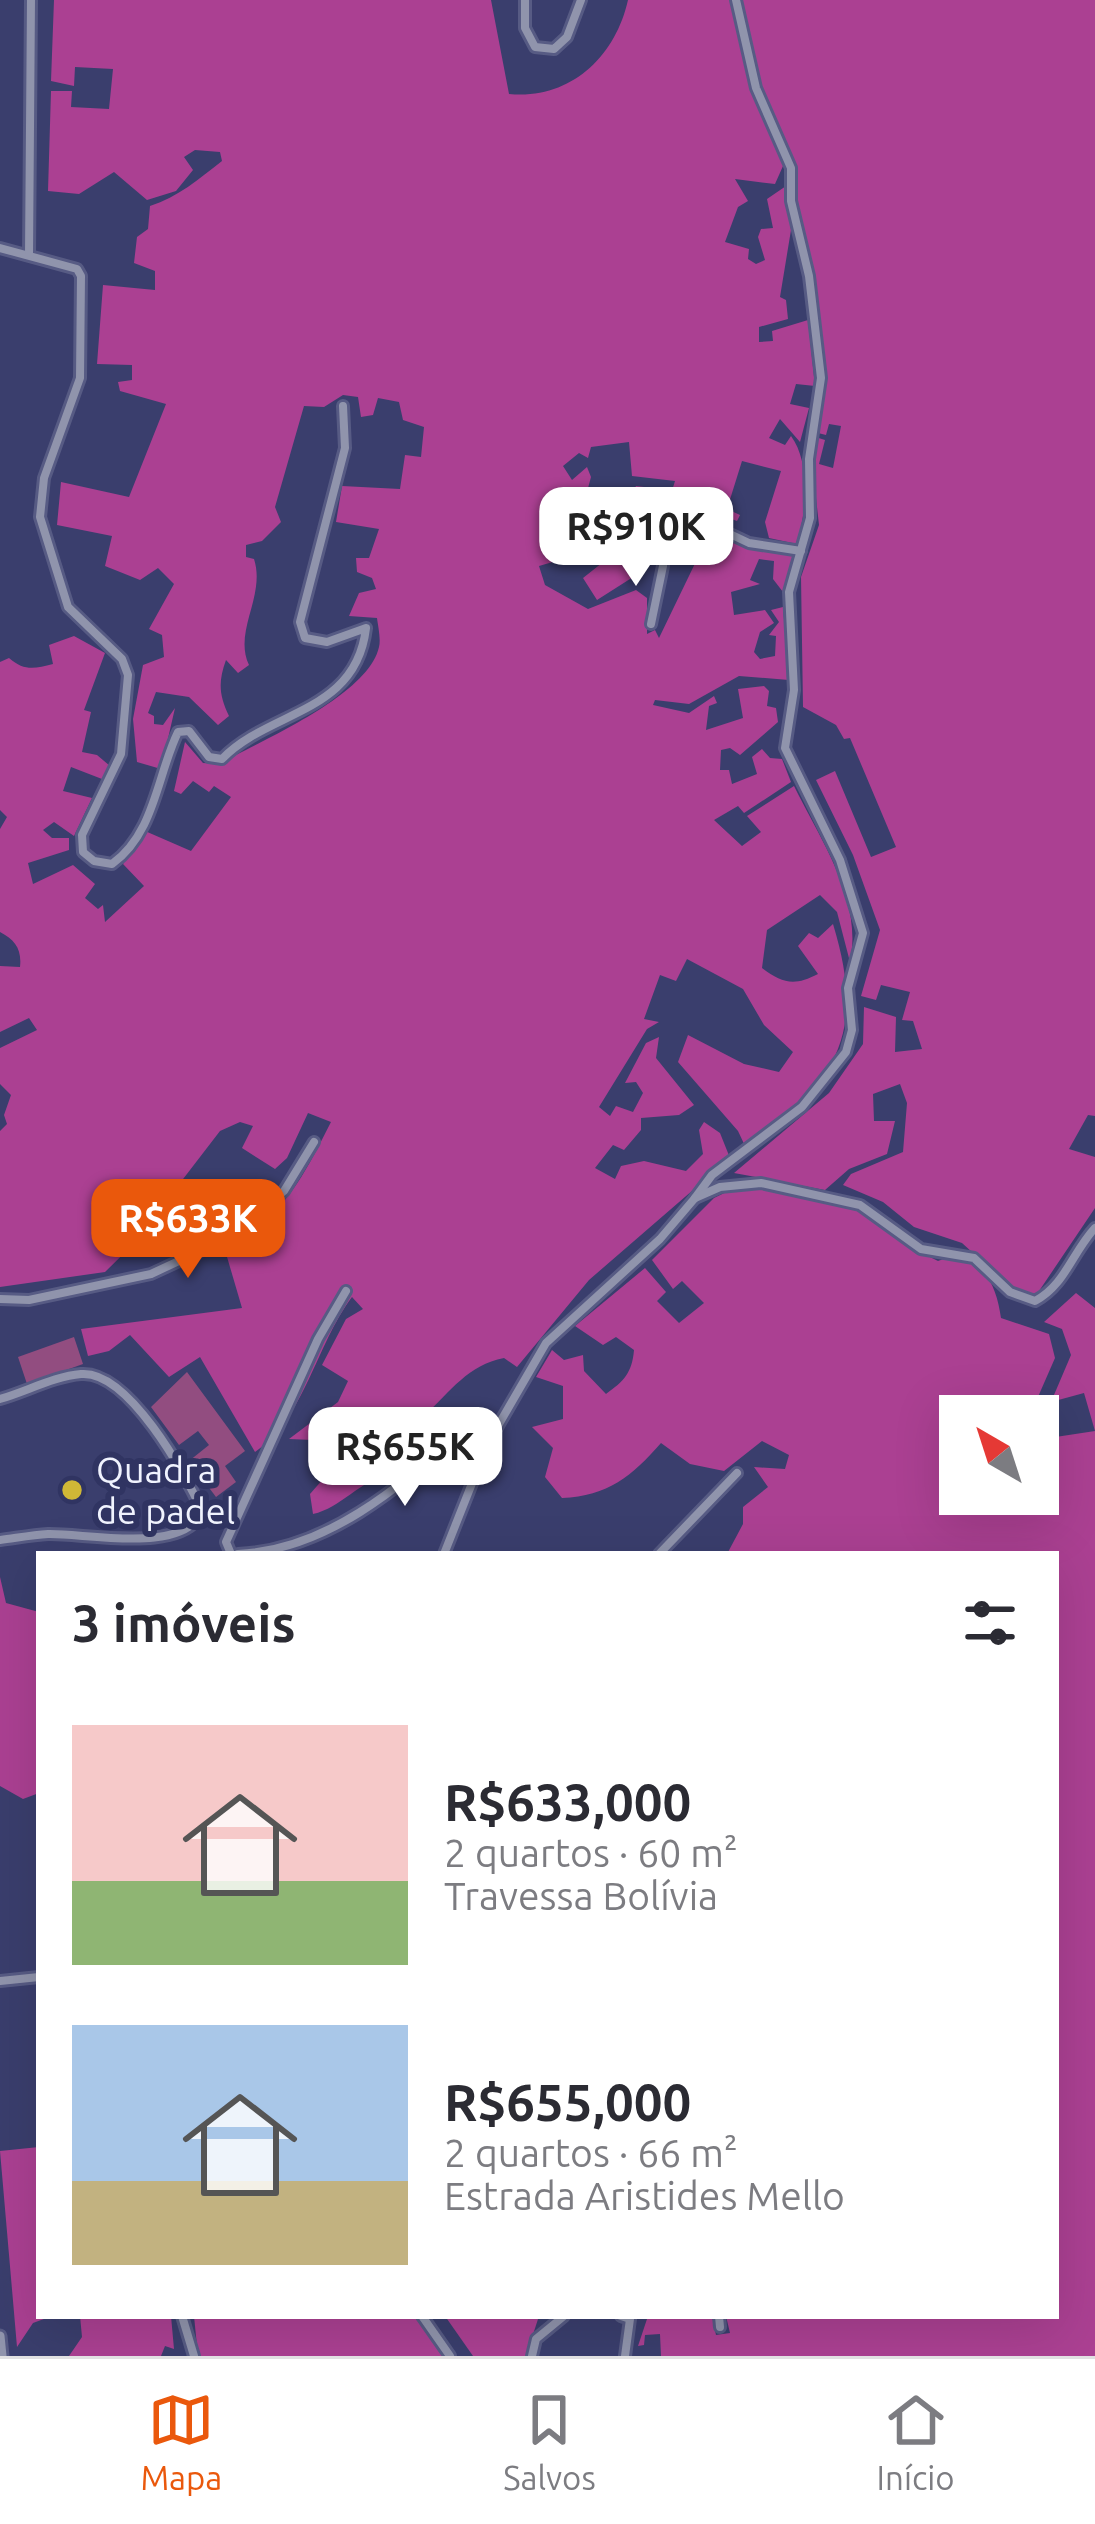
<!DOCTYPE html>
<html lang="pt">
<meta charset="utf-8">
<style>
body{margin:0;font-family:Ubuntu,sans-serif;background:#f7f7f7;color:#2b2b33;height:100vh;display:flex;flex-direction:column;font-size:45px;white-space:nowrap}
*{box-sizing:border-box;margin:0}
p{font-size:39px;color:#7c7c81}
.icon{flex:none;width:66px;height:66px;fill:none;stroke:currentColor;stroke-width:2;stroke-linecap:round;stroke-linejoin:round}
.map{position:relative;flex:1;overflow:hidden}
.details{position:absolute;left:36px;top:1551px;width:1023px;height:768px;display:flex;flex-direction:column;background:#fff;border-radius:0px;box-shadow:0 12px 48px #0002}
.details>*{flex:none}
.needle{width:78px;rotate:321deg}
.buttons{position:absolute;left:939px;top:1395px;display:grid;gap:24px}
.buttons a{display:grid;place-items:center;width:120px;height:120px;border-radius:0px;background:#fff;box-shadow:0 12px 48px #0002;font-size:60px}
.price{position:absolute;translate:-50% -102px;padding:0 27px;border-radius:24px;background:#fff;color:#222;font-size:39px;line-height:78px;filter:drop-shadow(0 3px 6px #0008)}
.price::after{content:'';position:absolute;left:50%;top:72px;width:36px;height:27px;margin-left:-18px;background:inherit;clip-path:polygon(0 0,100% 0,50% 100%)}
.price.current{background:#ea580c;color:#fff}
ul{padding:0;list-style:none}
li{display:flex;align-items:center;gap:36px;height:300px;padding:0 36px}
li span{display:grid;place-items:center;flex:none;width:336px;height:240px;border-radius:0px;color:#555}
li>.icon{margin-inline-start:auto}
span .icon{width:144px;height:144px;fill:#fffc;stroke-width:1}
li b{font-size:51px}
h2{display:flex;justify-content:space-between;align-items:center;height:144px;padding:0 36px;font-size:51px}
.tabs{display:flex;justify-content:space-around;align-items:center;height:168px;border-top:3px solid #e1e1e2;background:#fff;font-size:33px;color:#7c7c81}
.tabs a{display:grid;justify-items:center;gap:6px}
.tabs .current{color:#ea580c}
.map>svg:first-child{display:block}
.green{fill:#924d80}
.forest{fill:#ab4092}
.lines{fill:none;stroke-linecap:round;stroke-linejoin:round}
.minor-casing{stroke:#575b84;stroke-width:14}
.tertiary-casing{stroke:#575b84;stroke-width:15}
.minor{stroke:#9094ac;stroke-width:8}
.tertiary{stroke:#9094ac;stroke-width:9}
.poi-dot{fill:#d0b736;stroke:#303462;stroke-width:4.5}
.labels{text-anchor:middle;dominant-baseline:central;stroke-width:12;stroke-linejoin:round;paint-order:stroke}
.poi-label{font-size:36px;fill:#f0f3fe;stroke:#303462;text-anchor:start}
</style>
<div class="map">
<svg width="1095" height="2356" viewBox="0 0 1095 2356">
<rect width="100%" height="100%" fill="#3a3e6d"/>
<!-- green -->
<g class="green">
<polygon points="74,1337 83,1364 27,1384 18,1357"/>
<polygon points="187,1372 245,1451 225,1466 236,1482 216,1497 189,1461 209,1445 198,1431 179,1445 151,1407"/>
</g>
<!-- forest -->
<g class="forest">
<path d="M54,0H491L509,94C569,100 615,58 628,0H730L754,98L787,157L775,184L735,179L748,201L738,207L725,242L749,249L748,259L756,264L765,260L758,237L761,229L773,228L767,199L786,186L791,230L780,297L786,300L788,319L759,327V342L773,341L772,331L808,320L815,386L796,384L790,404L809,408L800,442L780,419L769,438L785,445L791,436C811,463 806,513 797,544L769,538L765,522L781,471L742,461L727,509L740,515L737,521L661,494H671L675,481L632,476L629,442L591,447L588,458L579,453L563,466L572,480L587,467L591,477L577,529L603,532L622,514L636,486L652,488L661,525L659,553L651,547L634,566L641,572L597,600L583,578L607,559L604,547L539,566L545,585L588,609L636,590L647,598V634L655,630L659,638L702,549L693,530L683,535L675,528L676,515L744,542L794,551L783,592L773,579L774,561L759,559L750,580L760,584L731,592L734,615L765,610L774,623L760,632L754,652L760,659L775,656L776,636L769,635L779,622L771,610L783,607L789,680L739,676L689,704L655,700L653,705L689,713L714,696L717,703L709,706L706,730L743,718L738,689L764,686L769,691L767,706L776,708L778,722L740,755L730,748L721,750L720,770H729L732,784L757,774L752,757L762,749L770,758L782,759L791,782L744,813L738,806L714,820L742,846L761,832L747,816L794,786C821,841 863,900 850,962L837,912L820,895L767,930L762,968C783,984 795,986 818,974L798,946L809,933L818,938L833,924C867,1035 837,1082 746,1148L738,1131L678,1062L688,1035L744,1064L779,1072L793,1052L764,1025L743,989L687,959L676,981L660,975L644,1019L659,1022L647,1029L599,1107L610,1116L616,1106L633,1112L643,1093L636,1082L625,1083L646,1043L659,1037L656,1058L694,1105L679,1115L641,1118V1130L624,1150L613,1145L595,1168L615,1179L621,1166L644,1161L686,1171L703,1154L699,1130L704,1122L720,1133L730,1158L589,1280L517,1367L504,1358C468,1365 451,1391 425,1415L413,1408L394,1428L398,1457L389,1474C359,1481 341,1508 313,1514L310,1494L331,1470L345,1437L339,1423L313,1440L289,1439L338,1402L348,1381L322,1365L346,1319L363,1309L352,1297C316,1345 304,1419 255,1452L200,1357L169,1377L130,1335L109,1351L88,1356L81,1329L242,1308L225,1250C285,1213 300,1183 331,1122L308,1113L287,1158L275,1169L242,1148L253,1126L240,1122L220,1131L180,1183L167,1211L105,1272L0,1287V1131L7,1124L4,1115L11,1095L0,1084V1048L37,1030L29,1018L0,1032V966L20,967C22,949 15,940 0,932V829L7,817L0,810V662L9,658C24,671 34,669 53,664L49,645L74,636L105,653L84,710L91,712L82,752L97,755L110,766L102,779L71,767L63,791L92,798L74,836L54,822L43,830L52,838H69V850L28,863L33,884L73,865L95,884L85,898L98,909L103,905L105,922L144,886L123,864L145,831L191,851L231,797L214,786L209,792L193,781L181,794L174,791L185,742L203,763L219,764C260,741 368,696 379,647C381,639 378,626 377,618L349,616L359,593L376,589L372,578L357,572L356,558H369L379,529L336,522L342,486L400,489L405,455L421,457L424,427L403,420L399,402L378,398L373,415L361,417L358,397L343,395L324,407L304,406L275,507L281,522L262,541L246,545V557L254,559C266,596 233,631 249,665L238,673L226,660C218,682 219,695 229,716L218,725L189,697L156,692L148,713L154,716V724L163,725L175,708L161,769L137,762L133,719L143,665L164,657L162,635L149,629L174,584L158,568L140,580L105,566L112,536L57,525L61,482L129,497L166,404L120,391L118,382L132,380V365L97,364L103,285L155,290V271L134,263L137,237L148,229L150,206C178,197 199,179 222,161L220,152L195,150L184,157L193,170L176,191L147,200L114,172L79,194L48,191L51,91H72L71,107L109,109L113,69L75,67L74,86L51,81Z"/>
<polygon points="737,0 1095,0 1095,1116 1088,1115 1069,1149 1095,1157 1095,1208 1037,1294 1022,1293 1005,1282 962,1243 914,1227 883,1202 843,1185 851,1174 903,1152 907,1103 900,1084 873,1094 874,1121 895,1121 887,1154 849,1169 825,1190 734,1173 829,1093 863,1044 864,1007 896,1017 895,1052 922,1049 913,1021 902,1020 910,992 881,985 876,1000 861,996 880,930 853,855 816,780 835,771 871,857 896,847 850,738 844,739 836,725 803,707 801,577 819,525 809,435 825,440 819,464 833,468 841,426 829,424 826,435 810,431 822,385 809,268 792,216 792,155 758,95"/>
<path d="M745,1183L820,1198L877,1218L902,1243L938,1261L960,1253C988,1267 997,1290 1001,1318L1049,1334L1055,1358L1034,1406L996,1416H960V1494H1038V1419L1046,1420L1049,1438L1095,1431V2356H661L660,2334L645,2335L644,2345L638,2346L648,2316H712L716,2335L730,2333L726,2316H1056V1554H727L743,1524V1507L768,1487L754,1467L785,1469L789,1455L762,1441L724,1471L690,1464L661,1443C632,1476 608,1496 562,1498L545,1477L553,1448L532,1427L563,1419V1386L536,1377L552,1350L564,1360L583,1355L584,1371L606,1394C624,1381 632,1373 634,1350L616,1337L603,1345L575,1326L645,1268L666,1292L657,1301L679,1323L704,1303L682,1281L673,1289L652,1260L714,1198Z"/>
<polygon points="1076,1293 1095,1308 1095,1431 1084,1393 1051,1402 1071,1355 1062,1329 1044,1322"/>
<polygon points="0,1577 6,1603 39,1612 39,1793 23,1799 0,1786"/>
<polygon points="39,2147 39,2316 52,2316 33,2323 17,2347 0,2151"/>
<polygon points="80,2316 171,2316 174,2349 165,2346 161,2356 69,2356 82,2337"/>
<polygon points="194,2316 415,2316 444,2356 198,2356"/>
<polygon points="445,2316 539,2316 526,2356 473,2356"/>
</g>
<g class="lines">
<defs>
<g id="minor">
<polyline points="525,0 525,28 535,47 554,49 567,37 581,0"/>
<path d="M0,248L77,269L81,276L80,378L44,478L40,517L68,607L122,659L128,675L121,754L82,835L83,852L94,861L112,864C155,833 157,775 178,732L189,731L209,757L222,759C269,710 356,714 366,628L327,642L305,638L300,622L345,448L343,406"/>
<polyline points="29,255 31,0"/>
<polyline points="651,624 663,566 662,510 692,516 749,543 801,551"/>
<polyline points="695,1198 712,1175 802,1107 846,1052 852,1030 848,988 863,933 840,860 785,748 794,690 789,592 810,518 809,459 821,378 809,276 791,201 791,168 756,88 736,0"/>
<polyline points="0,1299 29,1300 151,1274 224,1240 284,1191 314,1142"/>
<path d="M0,1399C25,1392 55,1376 81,1374C128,1370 185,1473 202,1511C185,1555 86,1533 48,1534C32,1535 16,1538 0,1540"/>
<polyline points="231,1554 226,1542 318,1339 346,1291"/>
<path d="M238,1554C327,1550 398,1488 462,1432L471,1431L488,1443"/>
<path d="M444,1554L488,1443L546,1343L660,1239L695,1198L720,1187L761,1183L860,1205L921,1249L974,1258L1010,1292L1035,1301C1065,1285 1072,1253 1095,1228"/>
<polyline points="659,1554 737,1473"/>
<polyline points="0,1981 39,1977"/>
<polyline points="182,2316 194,2356"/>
<polyline points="422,2316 450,2356"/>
<polyline points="621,2316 630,2319 625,2356"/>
<polyline points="719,2316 720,2327"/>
<polyline points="532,2356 536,2339 564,2316"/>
</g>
<polyline id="tertiary" points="0,2336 2,2356"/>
</defs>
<!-- minor casing -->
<use href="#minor" class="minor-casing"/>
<!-- tertiary casing -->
<use href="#tertiary" class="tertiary-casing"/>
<!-- minor -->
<use href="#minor" class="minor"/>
<!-- tertiary -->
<use href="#tertiary" class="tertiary"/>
</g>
<!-- markers -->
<circle class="poi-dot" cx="72" cy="1490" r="12"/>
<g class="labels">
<!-- poi labels -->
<g class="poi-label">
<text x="96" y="1469">Quadra<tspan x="96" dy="41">de padel</tspan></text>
</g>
</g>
</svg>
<div class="buttons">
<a><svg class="needle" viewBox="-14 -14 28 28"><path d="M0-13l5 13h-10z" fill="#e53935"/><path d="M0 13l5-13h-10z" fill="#7c7c81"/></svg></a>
</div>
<b class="price" style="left:636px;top:589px">R$910K</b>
<b class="price current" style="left:188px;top:1281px">R$633K</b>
<b class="price" style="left:405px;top:1509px">R$655K</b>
<section class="details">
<h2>3 imóveis<svg class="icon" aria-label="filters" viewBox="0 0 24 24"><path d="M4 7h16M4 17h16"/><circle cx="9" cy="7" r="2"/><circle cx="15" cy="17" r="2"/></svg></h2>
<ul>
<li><span style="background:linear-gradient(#f6c9c9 65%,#8fb573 0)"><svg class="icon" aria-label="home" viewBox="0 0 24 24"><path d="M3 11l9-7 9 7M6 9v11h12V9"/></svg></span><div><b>R$633,000</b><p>2 quartos · 60 m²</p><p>Travessa Bolívia</p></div></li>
<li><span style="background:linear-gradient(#a9c7e8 65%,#c2b280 0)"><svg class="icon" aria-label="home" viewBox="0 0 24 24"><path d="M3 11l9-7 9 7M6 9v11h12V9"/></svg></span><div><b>R$655,000</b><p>2 quartos · 66 m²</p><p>Estrada Aristides Mello</p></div></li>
</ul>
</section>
</div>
<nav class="tabs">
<a class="current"><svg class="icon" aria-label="map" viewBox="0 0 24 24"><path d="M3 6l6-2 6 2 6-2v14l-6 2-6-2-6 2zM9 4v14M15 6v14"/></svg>Mapa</a>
<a><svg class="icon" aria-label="saved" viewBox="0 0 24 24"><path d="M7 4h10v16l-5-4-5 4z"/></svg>Salvos</a>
<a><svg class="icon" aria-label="home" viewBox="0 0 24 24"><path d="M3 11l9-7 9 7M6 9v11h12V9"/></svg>Início</a>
</nav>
